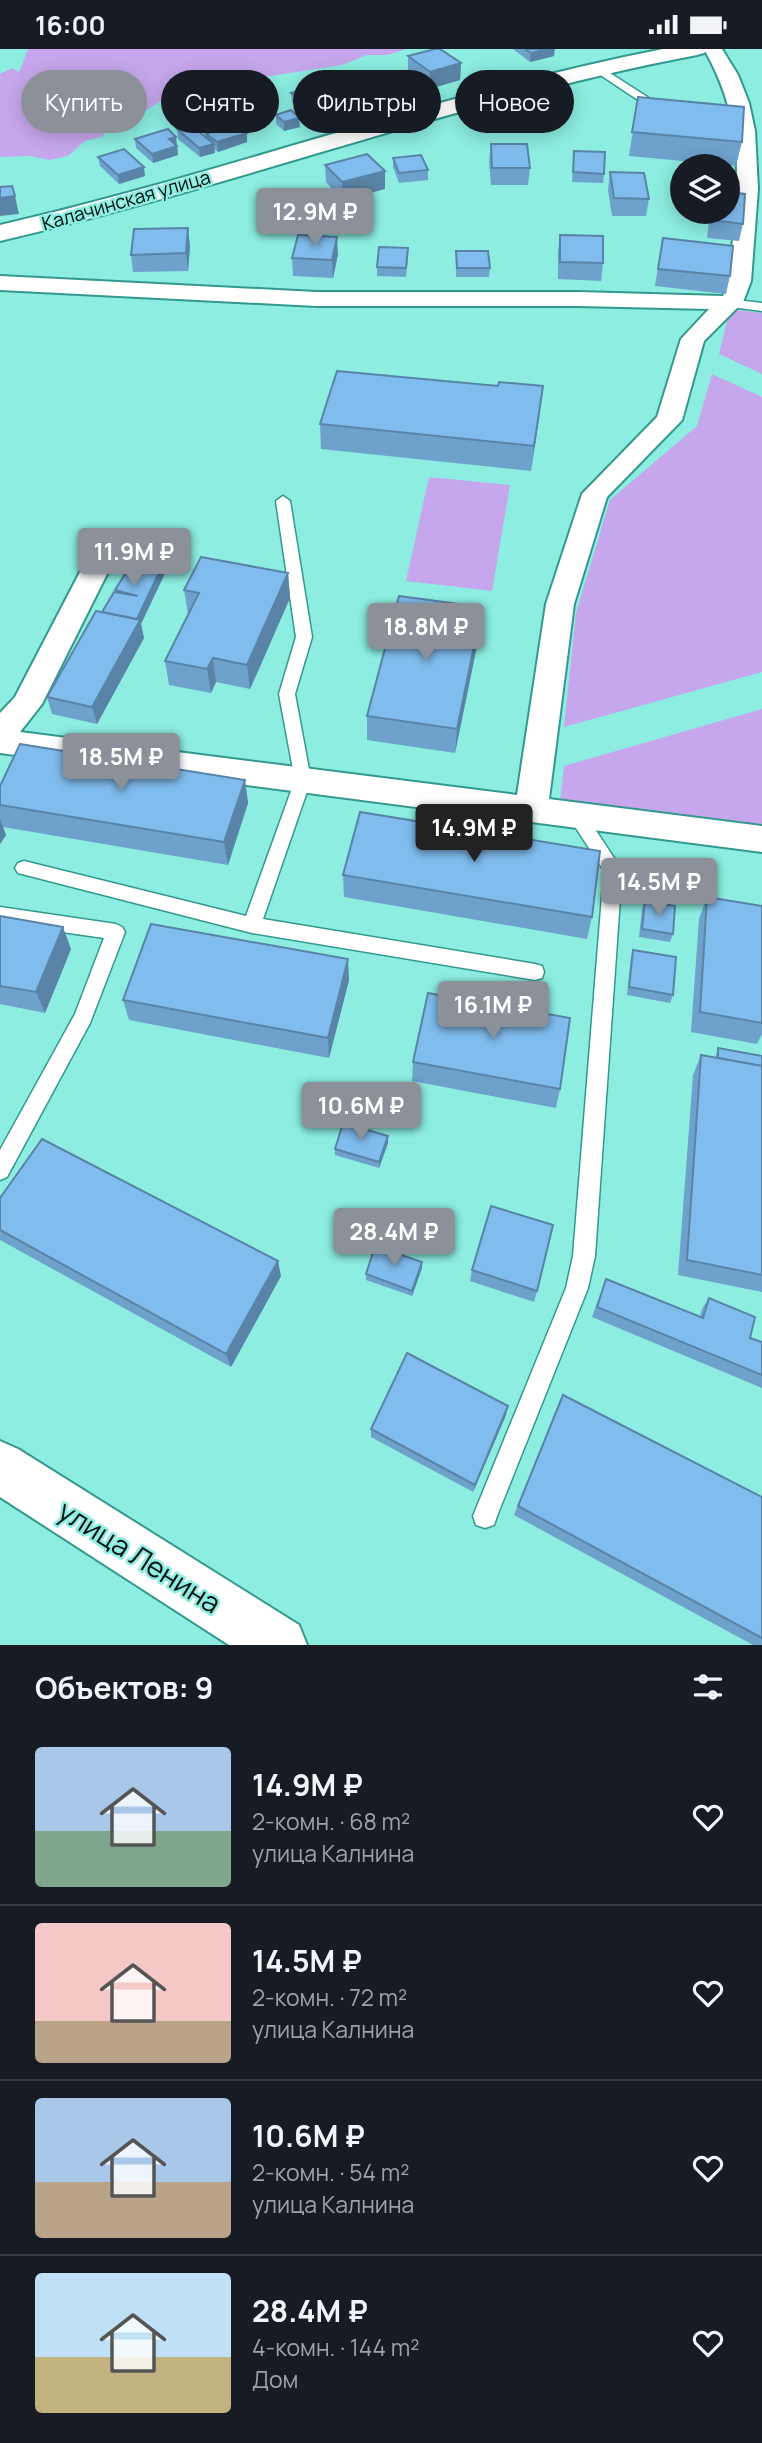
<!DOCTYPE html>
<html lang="ru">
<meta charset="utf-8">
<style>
body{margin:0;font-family:Manrope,sans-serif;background:#242831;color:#f1f3f6;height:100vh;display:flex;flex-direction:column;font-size:26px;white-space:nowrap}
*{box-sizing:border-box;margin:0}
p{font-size:23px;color:#9ea1a6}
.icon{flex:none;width:38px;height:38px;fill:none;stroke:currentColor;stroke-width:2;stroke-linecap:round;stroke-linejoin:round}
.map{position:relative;height:1596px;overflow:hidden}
.details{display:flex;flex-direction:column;background:#171b24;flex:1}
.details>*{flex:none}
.hud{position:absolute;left:21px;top:21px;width:721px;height:63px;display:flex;gap:14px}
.tools{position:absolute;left:670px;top:105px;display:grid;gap:14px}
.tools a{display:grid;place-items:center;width:70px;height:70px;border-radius:50%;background:#171b24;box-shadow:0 4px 18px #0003;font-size:35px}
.price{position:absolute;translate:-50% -60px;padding:0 16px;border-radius:7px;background:#8c9099;color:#fff;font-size:23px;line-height:46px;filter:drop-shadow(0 2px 4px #0008)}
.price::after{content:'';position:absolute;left:50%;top:42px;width:21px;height:16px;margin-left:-10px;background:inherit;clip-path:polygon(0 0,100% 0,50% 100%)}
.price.active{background:#222;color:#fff}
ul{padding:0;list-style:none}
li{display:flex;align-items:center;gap:21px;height:175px;padding:0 35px}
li+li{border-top:2px solid #363941}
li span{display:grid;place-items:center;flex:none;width:196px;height:140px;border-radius:7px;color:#555}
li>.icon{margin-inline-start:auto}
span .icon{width:84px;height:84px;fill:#fffc;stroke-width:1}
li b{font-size:30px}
h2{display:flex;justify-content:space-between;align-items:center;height:84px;padding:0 35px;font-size:30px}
.tag{padding:0 24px;border-radius:32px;background:#171b24;box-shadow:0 4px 18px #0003;font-size:24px;line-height:63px}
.tag.active{background:#8c9099;color:#fff}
.status{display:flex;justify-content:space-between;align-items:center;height:49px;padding:0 35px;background:#171b24;direction:ltr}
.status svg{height:19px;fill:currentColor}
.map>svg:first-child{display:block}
.green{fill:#c6a7ed}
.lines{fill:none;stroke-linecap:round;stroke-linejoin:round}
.lane-casing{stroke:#33998e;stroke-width:3}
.street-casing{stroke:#33998e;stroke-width:4}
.secondary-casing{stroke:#33998e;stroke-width:4}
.lane{fill:#fff;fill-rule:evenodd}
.street{fill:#fff;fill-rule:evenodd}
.secondary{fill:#fff;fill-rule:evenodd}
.wall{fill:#6ea2cd;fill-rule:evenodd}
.shaded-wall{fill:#5a84a7}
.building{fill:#80bcee;stroke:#5a84a7;stroke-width:2}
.labels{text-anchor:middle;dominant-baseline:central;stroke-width:5;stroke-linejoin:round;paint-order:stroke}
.far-street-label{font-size:19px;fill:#000f0d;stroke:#8cede0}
.near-street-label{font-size:28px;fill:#000f0d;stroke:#8cede0}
</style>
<div class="status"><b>16:00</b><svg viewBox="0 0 49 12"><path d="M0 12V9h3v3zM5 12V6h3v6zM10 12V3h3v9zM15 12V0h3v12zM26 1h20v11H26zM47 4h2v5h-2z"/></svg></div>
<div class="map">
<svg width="762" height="1596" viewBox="0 0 762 1596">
<rect width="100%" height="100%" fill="#8cede0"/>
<!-- green -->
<g class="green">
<polygon points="28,0 406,0 388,6 367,6 342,16 257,29 197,48 163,51 141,64 122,69 101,88 85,92 68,107 49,111 30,107 0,108 0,25 12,19 19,23"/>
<polygon points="730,260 762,264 762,325 719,305"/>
<polygon points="712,325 762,348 762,623 564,678 576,564 610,451 697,377"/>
<polygon points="429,428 510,436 492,542 406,532"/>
<polygon points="762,660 762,777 560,752 564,717"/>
</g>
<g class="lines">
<defs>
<g id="lane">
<polygon points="593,17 599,17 652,51 667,57 662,60 644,55 593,21"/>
<polygon points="728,250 762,254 762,262 724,257 722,254"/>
<polygon points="283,447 290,452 312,588 295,645 311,731 263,870 535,915 542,917 544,923 542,929 535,931 252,884 18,824 15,819 18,814 24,812 246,867 295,731 279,645 296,588 276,452"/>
<polygon points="577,760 583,762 622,821 595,1207 588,1239 497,1467 494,1476 485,1479 476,1476 473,1467 566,1239 573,1207 604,822 568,767 571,762"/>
<polygon points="0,858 116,875 122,878 125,883 90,974 7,1128 0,1131 0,1101 75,965 104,889 0,874"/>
</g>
<path id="street" d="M704,0H722L738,26L749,54L755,82L758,140L751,232L743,253L704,292L682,371L607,448L574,555L549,750L762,777V803L0,704V664L15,648L92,500L102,498L112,500L116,507L42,655L20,683L517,746L546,555L582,445L657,368L681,290L709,260L578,257H316L0,241V227L316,243H578L723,247C732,230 731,208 733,189C741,118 740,63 704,0Z"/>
<g id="secondary">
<path d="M663,0H708L704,4L697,6C460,51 235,137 0,192V176C223,125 438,44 663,0Z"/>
<polygon points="0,1392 18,1400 299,1576 307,1596 229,1596 0,1448"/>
</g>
</defs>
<!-- lane casing -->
<use href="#lane" class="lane-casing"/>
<!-- street casing -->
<use href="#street" class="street-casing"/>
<!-- secondary casing -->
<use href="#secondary" class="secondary-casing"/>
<!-- lane -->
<use href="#lane" class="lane"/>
<!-- street -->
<use href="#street" class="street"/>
<!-- secondary -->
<use href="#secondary" class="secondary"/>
</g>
<!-- wall -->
<g class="wall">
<polygon points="513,0 548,0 554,7 530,13"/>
<polygon points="408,7 461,14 460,31 429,40 408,24"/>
<polygon points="348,36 390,43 390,52 366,59 360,55 360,59 343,64 327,52 327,43 348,41"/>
<polygon points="291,44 319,45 319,47 332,56 332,65 307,72 296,63 295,56 292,53"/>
<polygon points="638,48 742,93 736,117 629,107"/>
<polygon points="276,66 300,78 284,82 276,75"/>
<path d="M184,68L224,73L247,84V93L218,103L214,100L215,104L200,108L178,90L177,80L186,78ZM213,81V83L206,85V89L201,84Z"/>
<polygon points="135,90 177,97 178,106 153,114 136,99"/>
<polygon points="491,95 530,119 528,136 491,136 489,112"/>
<polygon points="574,102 604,125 603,134 572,133"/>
<polygon points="98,108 145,127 119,135 100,117"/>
<polygon points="393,109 428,121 428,131 399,134 393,118"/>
<polygon points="325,116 385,140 342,151 326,133"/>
<polygon points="610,123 649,150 646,167 612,167 608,141"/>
<polygon points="710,163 728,163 743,175 739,192 707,189"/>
<polygon points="560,186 603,214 601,232 558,230 558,203"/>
<polygon points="663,189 730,227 726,245 655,237"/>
<polygon points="190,197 188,222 133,223 131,206"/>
<polygon points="456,202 490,219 489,228 456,228"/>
<polygon points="338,205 333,229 293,227 292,209"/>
<polygon points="408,208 406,228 377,227 377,218"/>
<polygon points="540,362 531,422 321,400 320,375"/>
<polygon points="164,513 166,522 141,575 144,589 97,675 52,665 47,648 116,543 115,541 127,522 127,520"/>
<polygon points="288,524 290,549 250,640 216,633 211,644 169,636 165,612 188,565 184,541"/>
<polygon points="482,558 480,582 455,704 367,691 367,667"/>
<polygon points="245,731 248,754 228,816 3,778 6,786 0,795 0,737"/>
<polygon points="343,826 592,868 587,890 344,848"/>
<polygon points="707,848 762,857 762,985 757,995 691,983 699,870"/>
<polygon points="645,852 673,885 670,893 639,888 642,860"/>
<polygon points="0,867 71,900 45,964 0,955"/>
<polygon points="633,901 673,946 670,954 627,946 631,909"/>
<polygon points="349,931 329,1009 129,971 123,951"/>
<polygon points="718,999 762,1007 762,1243 678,1226 693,1026 701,1006 715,1009"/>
<polygon points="413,1013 560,1040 556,1059 412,1032"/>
<polygon points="388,1087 388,1094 379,1119 335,1106 335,1100"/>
<polygon points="0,1149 281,1227 231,1318 0,1191"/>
<polygon points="422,1213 422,1219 412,1247 366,1231 366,1225"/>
<polygon points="472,1221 537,1242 534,1253 470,1232"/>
<polygon points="606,1230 700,1268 702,1260 709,1249 750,1289 762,1293 762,1339 592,1268"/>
<polygon points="563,1346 762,1448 762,1596 753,1596 514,1466"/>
<polygon points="506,1366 473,1443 371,1388 371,1380"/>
</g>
<!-- shaded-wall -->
<g class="shaded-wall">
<polygon points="548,0 555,0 554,7 530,13 531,4"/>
<polygon points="461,14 460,31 429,40 430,23"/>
<polygon points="390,43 390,52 366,59 366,50"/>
<polygon points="360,51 360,59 343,64 343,55"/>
<polygon points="332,56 332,65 307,72 307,63"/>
<polygon points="223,68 224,77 213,76 213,81 196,86 195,77"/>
<polygon points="299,69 300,78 284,82 284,73"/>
<polygon points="247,84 247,93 218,103 217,93"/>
<polygon points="176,88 177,97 170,99 169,90"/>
<polygon points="214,95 215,104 200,108 199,99"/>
<polygon points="177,97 178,106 153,114 152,105"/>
<polygon points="144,118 145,127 119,135 118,126"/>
<polygon points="385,122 385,140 342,151 342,133"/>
<polygon points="15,147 19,165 0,167 0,149"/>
<polygon points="188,179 190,197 188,222 186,204"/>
<polygon points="337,188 338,205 333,229 332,211"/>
<polygon points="543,337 540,362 531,422 534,397"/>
<polygon points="164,513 166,522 141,575 144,589 97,675 92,658 135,576"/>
<polygon points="288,524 290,549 250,640 247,616"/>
<polygon points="482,558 480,582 455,704 457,680"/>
<polygon points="213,609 216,633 211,644 207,620"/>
<polygon points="245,731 248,754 228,816 224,793"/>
<polygon points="0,770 6,786 0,795"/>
<polygon points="63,878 71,900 45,964 36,943"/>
<polygon points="348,910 349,931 329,1009 328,989"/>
<polygon points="388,1087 388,1094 379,1119 379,1113"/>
<polygon points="278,1212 281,1227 231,1318 226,1305"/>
<polygon points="422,1213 422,1219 412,1247 412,1242"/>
<polygon points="508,1357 506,1366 473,1443 475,1436"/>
</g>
<!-- building -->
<g class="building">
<polygon points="435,0 440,0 461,14 430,23 408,7"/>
<polygon points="525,0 548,0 531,4"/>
<polygon points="371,30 390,43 366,50 348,36"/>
<polygon points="311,38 319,45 300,51 291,44"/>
<polygon points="344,38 360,51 343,55 327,43"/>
<polygon points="320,46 332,56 307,63 295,54"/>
<polygon points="638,48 744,58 742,93 632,83"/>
<polygon points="212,59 223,68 195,77 184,68"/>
<polygon points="291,61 299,69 284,73 276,66"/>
<polygon points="230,71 247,84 217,93 206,85 218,81 213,76"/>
<polygon points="191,76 214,95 199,99 177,80"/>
<polygon points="168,80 176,88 169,90 177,97 152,105 135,90"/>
<polygon points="491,95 527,95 530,119 492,119"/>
<polygon points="124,100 144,118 118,126 98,108"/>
<polygon points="574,102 605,103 604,125 573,123"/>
<polygon points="367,105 385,122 342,133 325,116"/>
<polygon points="421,106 428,121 399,124 393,109"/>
<polygon points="610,123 644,124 649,150 614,149"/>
<polygon points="12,137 15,147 0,149 0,138"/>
<polygon points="728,143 745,145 743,175 711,171 712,163 728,163"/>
<polygon points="188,179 186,204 131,206 134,180"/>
<polygon points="298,186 337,188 332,211 292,209"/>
<polygon points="560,186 603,187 603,214 560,213"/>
<polygon points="663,189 733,197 730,227 658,220"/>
<polygon points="379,198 408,199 406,219 377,218"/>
<polygon points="456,202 488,202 490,219 457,219"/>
<polygon points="337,322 498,337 499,333 543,337 534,397 320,375"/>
<polygon points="135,507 164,513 137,570 102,563 114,543 138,547 115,541 127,522 140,524 127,520"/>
<polygon points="201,508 288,524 247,616 213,609 207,620 165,612 199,544 184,541"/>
<polygon points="399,547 482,558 457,680 367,667"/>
<polygon points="96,562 140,571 92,658 47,648"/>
<polygon points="20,695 245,731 224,793 0,756 0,737"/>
<polygon points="360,763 600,802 592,868 343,826"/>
<polygon points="707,848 762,857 762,974 700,963"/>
<polygon points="645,852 675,857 673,885 642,880"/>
<polygon points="0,867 63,878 36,943 0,937"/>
<polygon points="151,875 348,910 328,989 123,951"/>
<polygon points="633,901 676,908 673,946 629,938"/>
<polygon points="428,944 570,969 560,1040 413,1013"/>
<polygon points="718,999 762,1007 762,1017 718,1009"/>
<polygon points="701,1006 762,1017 762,1226 687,1211"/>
<polygon points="343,1074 388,1087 379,1113 335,1100"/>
<polygon points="42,1090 278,1212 226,1305 0,1181 0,1149"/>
<polygon points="491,1157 553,1176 537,1242 472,1221"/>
<polygon points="375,1197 422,1213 412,1242 366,1225"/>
<polygon points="606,1230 703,1269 709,1249 755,1268 750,1289 762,1293 762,1326 597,1258"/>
<polygon points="407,1304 508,1357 475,1436 371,1380"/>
<polygon points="563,1346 762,1448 762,1589 518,1457"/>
</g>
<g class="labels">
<!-- far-street labels -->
<g class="far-street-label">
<text transform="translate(126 151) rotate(-16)">Калачинская улица</text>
</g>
<!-- near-street labels -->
<g class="near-street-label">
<text transform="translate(140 1507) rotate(32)">улица Ленина</text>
</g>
</g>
</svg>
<div class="tools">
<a><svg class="icon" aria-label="layers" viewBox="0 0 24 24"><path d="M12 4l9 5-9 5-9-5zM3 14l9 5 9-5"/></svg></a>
</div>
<b class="price" style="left:315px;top:199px">12.9M ₽</b>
<b class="price" style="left:134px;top:539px">11.9M ₽</b>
<b class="price" style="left:426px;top:614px">18.8M ₽</b>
<b class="price" style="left:121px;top:744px">18.5M ₽</b>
<b class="price active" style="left:474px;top:815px">14.9M ₽</b>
<b class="price" style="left:659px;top:869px">14.5M ₽</b>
<b class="price" style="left:493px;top:992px">16.1M ₽</b>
<b class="price" style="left:361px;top:1093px">10.6M ₽</b>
<b class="price" style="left:394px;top:1219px">28.4M ₽</b>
<div class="hud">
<a class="tag active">Купить</a>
<a class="tag">Снять</a>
<a class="tag">Фильтры</a>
<a class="tag">Новое</a>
</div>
</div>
<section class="details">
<h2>Объектов: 9<svg class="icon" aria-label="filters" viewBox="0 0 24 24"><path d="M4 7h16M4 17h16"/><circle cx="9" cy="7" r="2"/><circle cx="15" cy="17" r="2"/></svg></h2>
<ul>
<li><span style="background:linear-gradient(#a9c7e8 60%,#7fa58c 0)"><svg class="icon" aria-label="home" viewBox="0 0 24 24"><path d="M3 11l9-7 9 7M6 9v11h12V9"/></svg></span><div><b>14.9M ₽</b><p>2-комн. · 68 m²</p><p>улица Калнина</p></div><svg class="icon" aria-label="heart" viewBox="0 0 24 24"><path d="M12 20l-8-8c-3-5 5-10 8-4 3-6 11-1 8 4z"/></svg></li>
<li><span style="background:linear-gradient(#f6c9c9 70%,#b9a48a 0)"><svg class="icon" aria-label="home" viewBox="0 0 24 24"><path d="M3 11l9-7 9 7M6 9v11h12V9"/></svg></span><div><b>14.5M ₽</b><p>2-комн. · 72 m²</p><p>улица Калнина</p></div><svg class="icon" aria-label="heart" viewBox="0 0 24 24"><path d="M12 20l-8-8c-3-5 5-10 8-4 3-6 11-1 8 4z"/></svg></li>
<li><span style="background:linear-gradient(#a9c7e8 60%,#b9a48a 0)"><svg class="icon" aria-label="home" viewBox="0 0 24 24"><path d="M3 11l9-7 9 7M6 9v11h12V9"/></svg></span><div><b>10.6M ₽</b><p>2-комн. · 54 m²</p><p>улица Калнина</p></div><svg class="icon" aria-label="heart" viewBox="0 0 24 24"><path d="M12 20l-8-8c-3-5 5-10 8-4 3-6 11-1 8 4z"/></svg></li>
<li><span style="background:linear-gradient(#bfe0f5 60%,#c2b280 0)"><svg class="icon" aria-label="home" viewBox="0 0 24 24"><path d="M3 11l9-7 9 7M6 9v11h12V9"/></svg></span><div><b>28.4M ₽</b><p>4-комн. · 144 m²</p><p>Дом</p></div><svg class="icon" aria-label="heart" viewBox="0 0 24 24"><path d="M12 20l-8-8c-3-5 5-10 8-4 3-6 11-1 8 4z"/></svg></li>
</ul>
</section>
